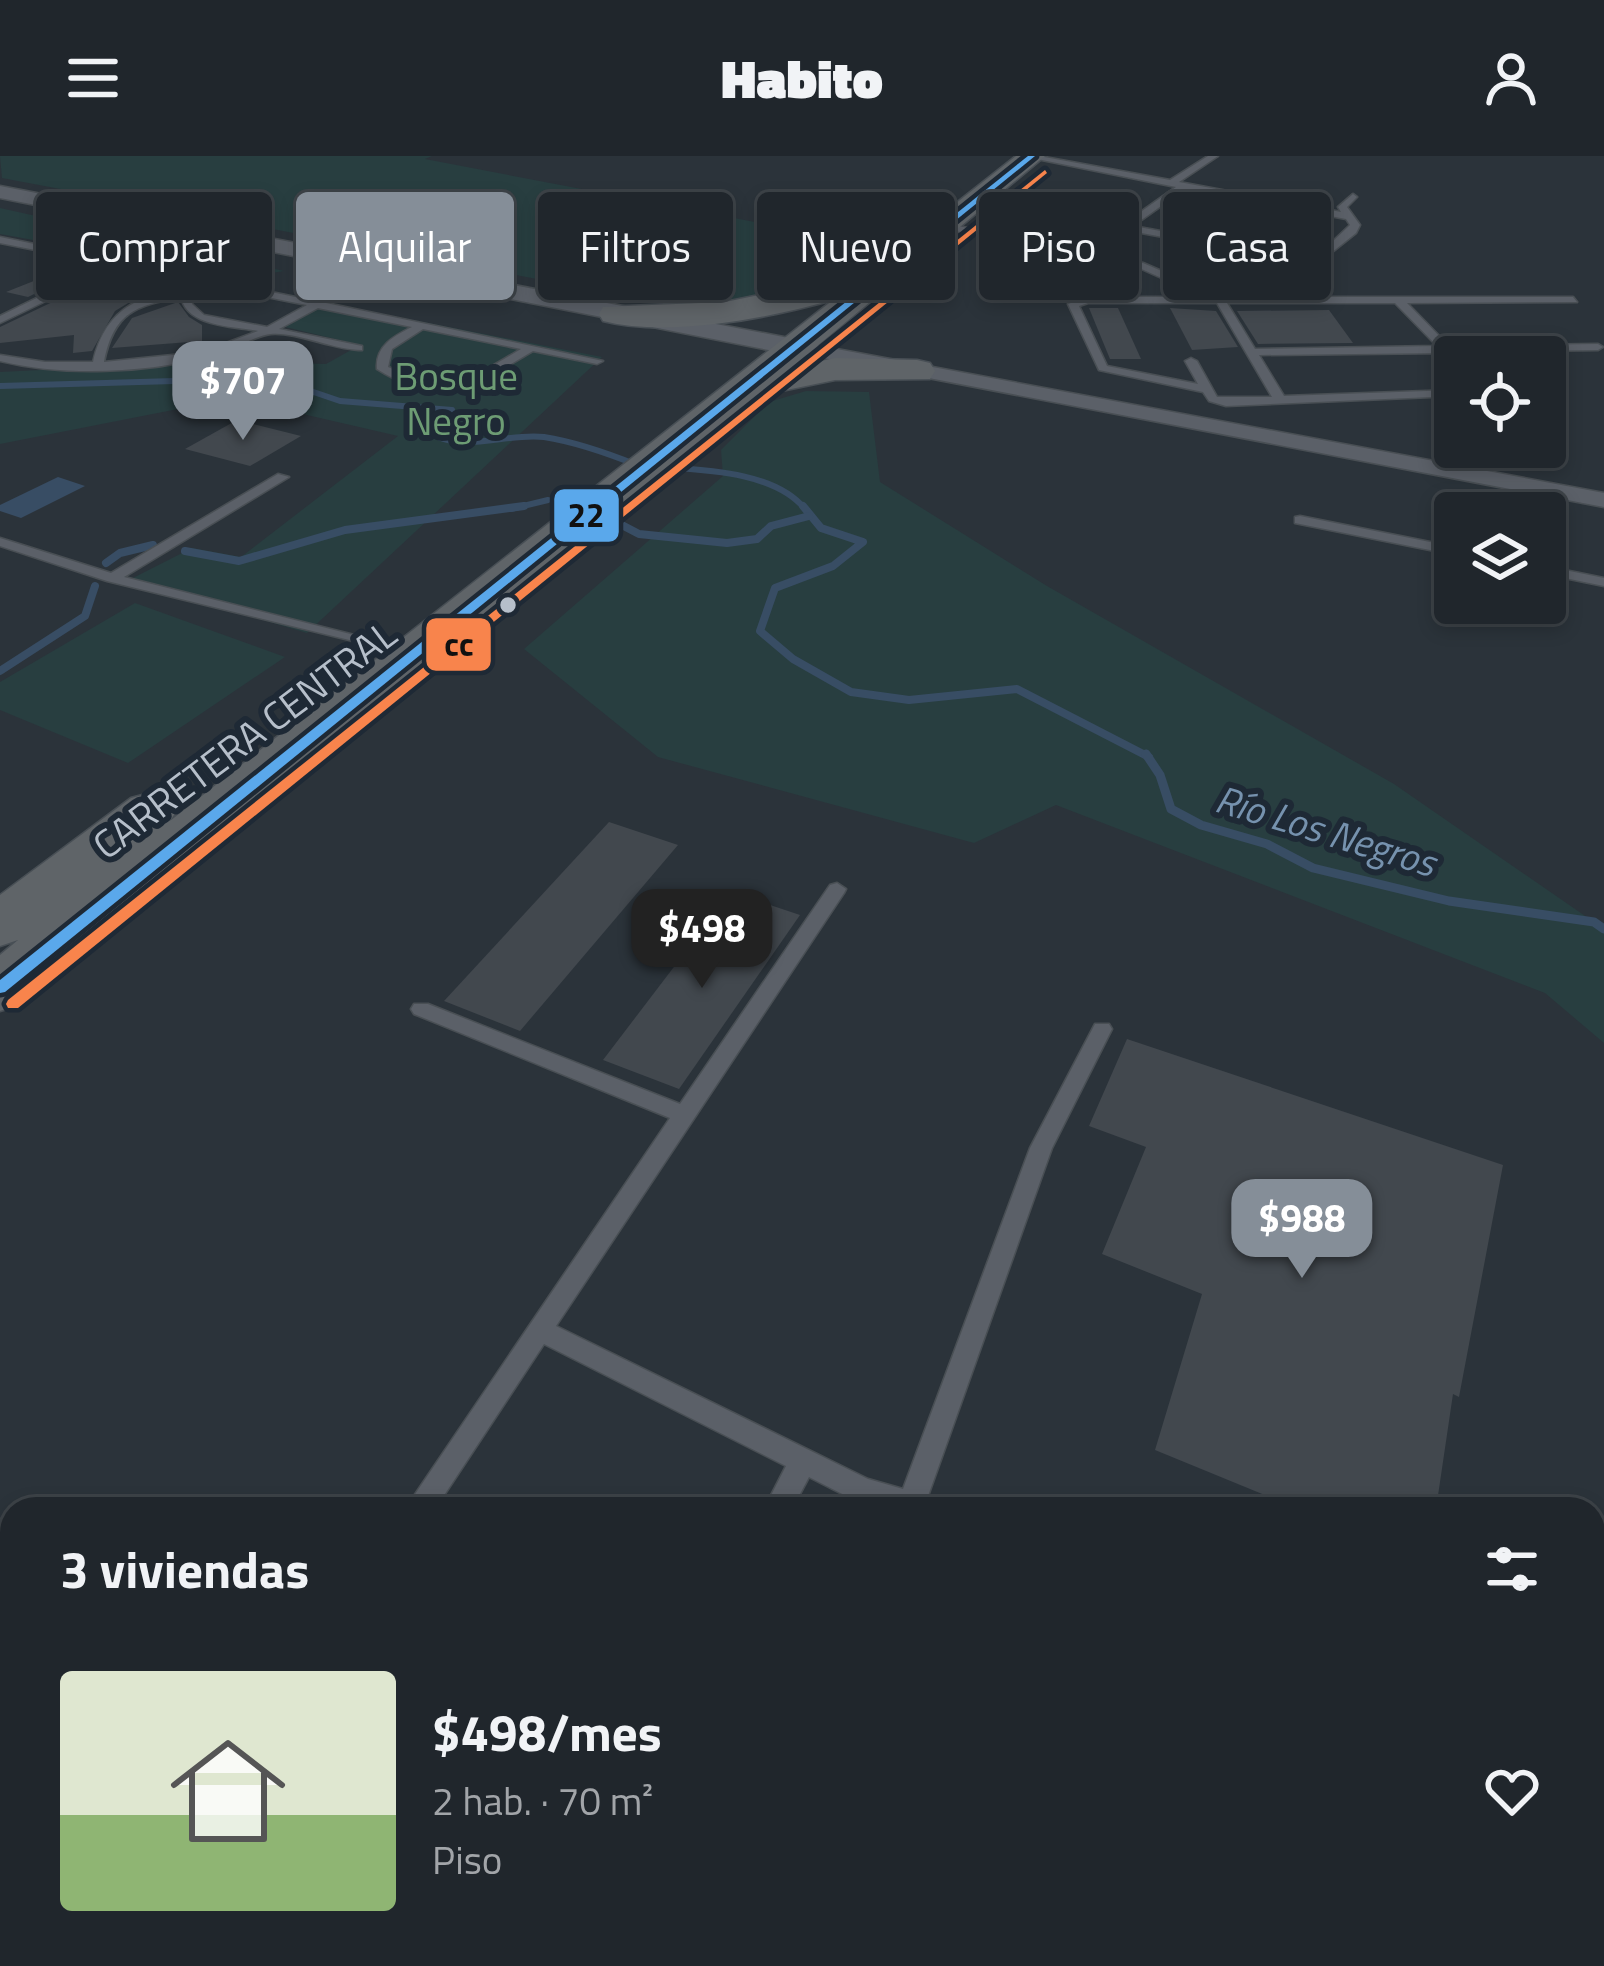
<!DOCTYPE html>
<html lang="es">
<meta charset="utf-8">
<style>
body{margin:0;font-family:"Titillium Web",sans-serif;background:#2d3238;color:#f1f3f6;height:100vh;display:flex;flex-direction:column;font-size:45px;white-space:nowrap}
*{box-sizing:border-box;margin:0}
p{font-size:39px;color:#a2a5a9}
.icon{flex:none;width:66px;height:66px;fill:none;stroke:currentColor;stroke-width:2;stroke-linecap:round;stroke-linejoin:round}
.map{position:relative;flex:1;overflow:hidden}
.drawer{position:absolute;left:0px;top:1341px;width:1605px;height:471px;display:flex;flex-direction:column;background:#20262c;border-radius:36px 36px 0 0;box-shadow:0 6px 18px #0003,0 0 0 3px #3d4348}
.drawer>*{flex:none}
.top-card{position:absolute;left:36px;top:36px;width:1533px;height:108px;display:flex;gap:24px}
.controls{position:absolute;left:1434px;top:180px;display:grid;gap:24px}
.controls a{display:grid;place-items:center;width:132px;height:132px;border-radius:12px;background:#20262c;box-shadow:0 6px 18px #0003,0 0 0 3px #3d4348;font-size:60px}
.price{position:absolute;translate:-50% -102px;padding:0 27px;border-radius:24px;background:#858e98;color:#fff;font-size:39px;line-height:78px;filter:drop-shadow(0 3px 6px #0008)}
.price::after{content:'';position:absolute;left:50%;top:72px;width:36px;height:27px;margin-left:-18px;background:inherit;clip-path:polygon(0 0,100% 0,50% 100%)}
.price.selected{background:#222;color:#fff}
ul{padding:0;list-style:none}
li{display:flex;align-items:center;gap:36px;height:300px;padding:0 60px}
li span{display:grid;place-items:center;flex:none;width:336px;height:240px;border-radius:12px;color:#555}
li>.icon{margin-inline-start:auto}
span .icon{width:144px;height:144px;fill:#fffc;stroke-width:1}
li b{font-size:51px}
h2{display:flex;justify-content:space-between;align-items:center;height:144px;padding:0 60px;font-size:51px}
.pill{padding:0 42px;border-radius:12px;background:#20262c;box-shadow:0 6px 18px #0003,0 0 0 3px #3d4348;font-size:42px;line-height:108px}
.pill.selected{background:#858e98;color:#fff}
header{display:flex;justify-content:space-between;align-items:center;height:156px;padding:0 60px;background:#20262c;font-size:54px;font-weight:800}
.map>svg:first-child{display:block}
.green{fill:#283e40}
.water{fill:#384d64}
.lines{fill:none;stroke-linecap:round;stroke-linejoin:round}
.stream-far2{stroke:#384d64;stroke-width:6}
.stream-far1{stroke:#384d64;stroke-width:8}
.stream{stroke:#384d64;stroke-width:9}
.building{fill:#42484e}
.service-casing{stroke:#494f54;stroke-width:3}
.minor-casing{stroke:#494f54;stroke-width:3}
.tertiary-casing{stroke:#494f54;stroke-width:3}
.trunk-casing{stroke:#484f55;stroke-width:3}
.service{fill:#5b6068;fill-rule:evenodd}
.minor{fill:#5b6068;fill-rule:evenodd}
.tertiary{fill:#5b6068;fill-rule:evenodd}
.trunk{fill:#5f6468;fill-rule:evenodd}
.bus-1-casing{stroke:#1e2935;stroke-width:9}
.bus-2-casing{stroke:#1e2935;stroke-width:9}
.bus-1{fill:#5aa8eb;fill-rule:evenodd}
.bus-2{fill:#f8844c;fill-rule:evenodd}
.bus-dot{fill:#b6bfca;stroke:#1e2935;stroke-width:4.5}
.labels{text-anchor:middle;dominant-baseline:central;stroke-width:12;stroke-linejoin:round;paint-order:stroke}
.far-park-label{font-size:39px;fill:#6d9c74;stroke:#1e2935}
.far-street-label{font-size:39px;fill:#b6bfca;stroke:#1e2935}
.far-water-label{font-size:39px;font-style:italic;fill:#7692ae;stroke:#1e2935}
.line-badge{stroke:#1e2935;stroke-width:4.5}
.pale-badge-label{font-size:33px;text-anchor:middle;font-weight:bold;fill:#111}
</style>
<header><svg class="icon" aria-label="menu" viewBox="0 0 24 24"><path d="M4 6h16M4 12h16M4 18h16"/></svg>Habito<svg class="icon" aria-label="person" viewBox="0 0 24 24"><circle cx="12" cy="8" r="4"/><path d="M4 21q1-7 8-7t8 7"/></svg></header>
<div class="map">
<svg width="1604" height="1810" viewBox="0 0 1604 1810">
<rect width="100%" height="100%" fill="#2b333a"/>
<!-- green -->
<g class="green">
<polygon points="0,0 432,0 425,3 838,82 763,140 722,145 637,142 2,22"/>
<polygon points="0,52 284,115 230,124 113,101 127,94 75,84 61,89 0,78"/>
<polygon points="326,147 602,201 307,477 129,424 192,392 241,401 398,280 234,242 0,288 0,216 219,205 326,208 360,189 281,170"/>
<polygon points="806,235 869,236 880,326 1047,430 1394,628 1604,773 1604,887 1545,837 1056,649 974,687 658,601 524,493 723,320 721,294 769,246"/>
<polygon points="135,447 285,501 128,607 0,554 0,526"/>
</g>
<!-- water -->
<polygon class="water" points="58,321 85,330 21,362 0,355 0,349"/>
<g class="lines">
<!-- stream-far2 -->
<g class="stream-far2">
<path d="M0,230L244,223L287,227L340,245L452,254L431,277C462,298 508,276 544,281C576,286 607,297 637,309"/>
<path d="M661,311C706,314 775,316 805,353"/>
<polyline points="511,353 548,344"/>
</g>
<!-- stream-far1 -->
<g class="stream-far1">
<polyline points="803,350 821,372 863,386 833,410 775,432 760,475 793,503 851,536 909,544 1017,533 1149,601"/>
<polyline points="618,367 639,378 727,387 757,383 771,370 809,360"/>
<polyline points="185,395 239,405 345,374 524,350"/>
<polyline points="106,407 120,397 153,389"/>
<polyline points="0,515 85,460 95,430"/>
</g>
<!-- stream -->
<polyline class="stream" points="1146,598 1160,619 1171,653 1201,669 1267,688 1313,712 1449,745 1594,766 1604,773"/>
</g>
<!-- building -->
<g class="building">
<polygon points="69,111 85,113 28,141 6,136"/>
<polygon points="111,118 175,131 143,138 115,155 92,195 73,197 74,179 0,187 0,171"/>
<polygon points="178,146 189,161 202,169 202,185 112,192 132,162"/>
<polygon points="1089,152 1118,152 1141,203 1110,203"/>
<polygon points="1170,152 1216,155 1238,191 1192,194"/>
<polygon points="1329,154 1353,187 1258,188 1237,155"/>
<polygon points="237,264 301,280 250,310 185,293"/>
<polygon points="609,666 678,689 520,875 444,845"/>
<polygon points="731,736 800,759 679,933 603,904"/>
<polygon points="1127,883 1503,1009 1459,1241 1453,1238 1436,1353 1299,1353 1155,1294 1202,1138 1102,1098 1146,991 1089,970"/>
</g>
<g class="lines">
<defs>
<g id="service">
<path d="M1039,0L1170,24L1208,0H1218L1179,26L1341,56L1338,51L1353,38L1357,41L1347,51L1360,69L1356,77L1316,109L1125,74L1122,69L1176,31L1027,1ZM1185,33L1346,63L1350,69L1314,103L1133,70Z"/>
<path d="M918,62L1143,107L1222,141H1573L1577,146L1407,147L1449,190L1598,188L1603,191L1598,194L1454,196L1449,199L1443,197L1259,199L1284,240L1455,234V240L1226,250L1209,245L1203,236L1099,214L1068,148L1088,141H1204L1137,111L915,67ZM1088,147H1217L1272,241H1217L1197,205L1191,202L1185,205L1198,228L1107,210L1079,150ZM1227,147H1395L1437,190L1255,193Z"/>
<path d="M0,81L315,145L379,109L382,114L326,147L603,205L597,208L533,195C478,228 438,252 377,213C375,190 394,180 412,171L318,152L279,173L362,190V194C333,194 298,176 271,178C256,179 229,196 211,200C147,217 65,221 0,205V199L45,206H93C106,149 145,135 200,133V137L191,139L192,148L204,159L267,171L307,149L116,111L0,167V160L106,108L0,87ZM181,141C187,171 233,170 258,175L202,196L104,206C114,156 135,150 181,141ZM423,173L521,193C466,226 451,238 388,211L392,193Z"/>
<polygon points="278,318 289,321 124,421 374,484 374,490 107,425 0,390 0,382 111,417"/>
<polygon points="1300,360 1455,391 1455,399 1295,367 1295,361"/>
<polygon points="1545,410 1604,422 1604,430 1545,418"/>
<polygon points="837,727 846,733 844,737 556,1170 868,1323 903,1333 1030,992 1095,868 1109,868 1112,873 1052,992 928,1340 938,1344 942,1353 881,1353 854,1344 809,1321 792,1353 764,1353 786,1310 544,1188 435,1353 405,1353 670,962 414,858 411,853 414,848 428,848 680,948 830,729"/>
</g>
<g id="minor">
<polygon points="794,185 1604,337 1604,351 787,195 787,187"/>
<polygon points="0,1392 12,1397 12,1452 0,1447"/>
<polygon points="589,1800 664,1800 668,1810 593,1810"/>
</g>
<polygon id="tertiary" points="0,30 794,183 807,191 794,199 0,42"/>
<path id="trunk" d="M1016,0H1045L792,211L835,202L917,204L930,207L935,215L930,223L835,224L757,240L22,848L0,855V799L18,784L0,790V739L131,642L150,637L169,642L177,654L170,665L833,144C768,162 670,182 603,165L599,158L603,151L725,146L832,124L847,133Z"/>
</defs>
<!-- service casing -->
<use href="#service" class="service-casing"/>
<!-- minor casing -->
<use href="#minor" class="minor-casing"/>
<!-- tertiary casing -->
<use href="#tertiary" class="tertiary-casing"/>
<!-- trunk casing -->
<use href="#trunk" class="trunk-casing"/>
<!-- service -->
<use href="#service" class="service"/>
<!-- minor -->
<use href="#minor" class="minor"/>
<!-- tertiary -->
<use href="#tertiary" class="tertiary"/>
<!-- trunk -->
<use href="#trunk" class="trunk"/>
<defs>
<polygon id="bus-1" points="1028,0 1035,0 5,836 0,837 0,824"/>
<polygon id="bus-2" points="1045,14 1047,17 18,852 8,852 6,848 8,844"/>
</defs>
<!-- bus-1 casing -->
<use href="#bus-1" class="bus-1-casing"/>
<!-- bus-2 casing -->
<use href="#bus-2" class="bus-2-casing"/>
<!-- bus-1 -->
<use href="#bus-1" class="bus-1"/>
<!-- bus-2 -->
<use href="#bus-2" class="bus-2"/>
</g>
<!-- markers -->
<circle class="bus-dot" cx="508" cy="449" r="10"/>
<g class="labels">
<!-- far-park labels -->
<g class="far-park-label">
<text x="456" y="219">Bosque<tspan x="456" dy="45">Negro</tspan></text>
</g>
<!-- far-street labels -->
<g class="far-street-label">
<text transform="translate(244 583) rotate(-37)">CARRETERA CENTRAL</text>
</g>
<!-- far-water labels -->
<g class="far-water-label">
<text transform="translate(1326 674) rotate(17)">Río Los Negros</text>
</g>
</g>
<g class="line-badge">
<rect x="552" y="331" width="69" height="57" rx="12" fill="#5aa8eb"/>
<rect x="424" y="460" width="69" height="57" rx="12" fill="#f8844c"/>
</g>
<g class="pale-badge-label">
<text x="586" y="371">22</text>
<text x="459" y="500">cc</text>
</g>
</svg>
<div class="controls">
<a><svg class="icon" aria-label="locate" viewBox="0 0 24 24"><circle cx="12" cy="12" r="6"/><path d="M12 2v4M12 18v4M2 12h4M18 12h4"/></svg></a>
<a><svg class="icon" aria-label="layers" viewBox="0 0 24 24"><path d="M12 4l9 5-9 5-9-5zM3 14l9 5 9-5"/></svg></a>
</div>
<b class="price" style="left:243px;top:287px">$707</b>
<b class="price selected" style="left:702px;top:835px">$498</b>
<b class="price" style="left:1302px;top:1125px">$988</b>
<div class="top-card">
<a class="pill">Comprar</a>
<a class="pill selected">Alquilar</a>
<a class="pill">Filtros</a>
<a class="pill">Nuevo</a>
<a class="pill">Piso</a>
<a class="pill">Casa</a>
</div>
<section class="drawer">
<h2>3 viviendas<svg class="icon" aria-label="filters" viewBox="0 0 24 24"><path d="M4 7h16M4 17h16"/><circle cx="9" cy="7" r="2"/><circle cx="15" cy="17" r="2"/></svg></h2>
<ul>
<li><span style="background:linear-gradient(#dfe7d0 60%,#8fb573 0)"><svg class="icon" aria-label="home" viewBox="0 0 24 24"><path d="M3 11l9-7 9 7M6 9v11h12V9"/></svg></span><div><b>$498/mes</b><p>2 hab. · 70 m²</p><p>Piso</p></div><svg class="icon" aria-label="heart" viewBox="0 0 24 24"><path d="M12 20l-8-8c-3-5 5-10 8-4 3-6 11-1 8 4z"/></svg></li>
</ul>
</section>
</div>
